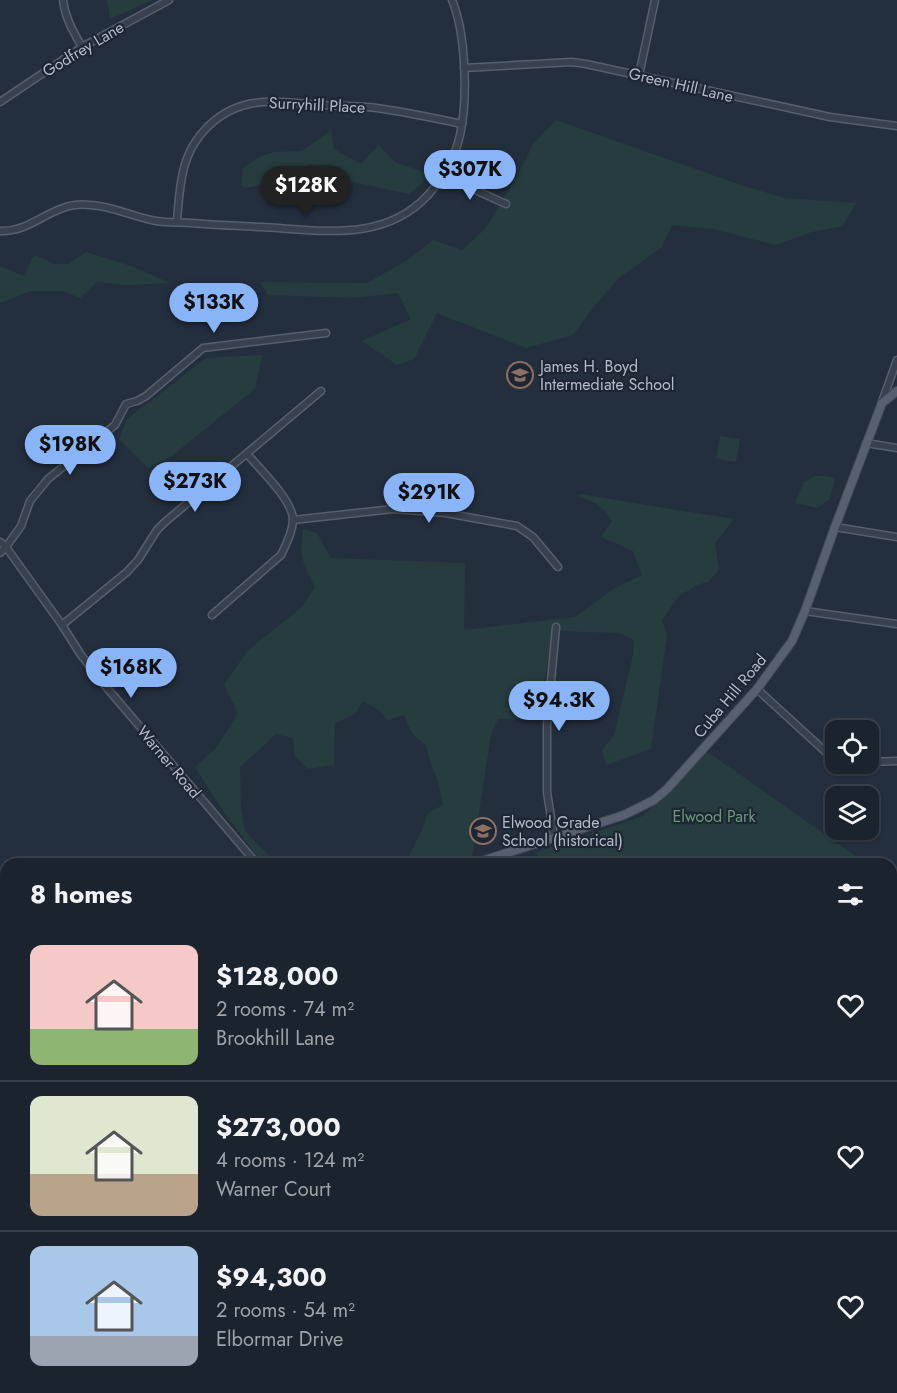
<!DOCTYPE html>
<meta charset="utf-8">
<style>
body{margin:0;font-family:Jost,sans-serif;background:#282f3a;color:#f1f3f6;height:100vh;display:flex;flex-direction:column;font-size:22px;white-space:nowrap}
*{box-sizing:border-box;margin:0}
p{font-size:20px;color:#a0a4aa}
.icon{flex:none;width:33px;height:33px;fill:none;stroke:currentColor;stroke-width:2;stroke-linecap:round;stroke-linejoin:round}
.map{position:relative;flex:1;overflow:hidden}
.panel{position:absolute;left:0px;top:858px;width:897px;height:536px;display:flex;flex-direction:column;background:#1b232e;border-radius:18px 18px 0 0;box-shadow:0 2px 4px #0004,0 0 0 2px #39404a}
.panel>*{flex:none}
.fabs{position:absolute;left:825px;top:720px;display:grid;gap:12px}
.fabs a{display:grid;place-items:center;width:54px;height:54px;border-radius:12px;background:#1b232e;box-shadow:0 2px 4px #0004,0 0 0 2px #39404a;font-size:30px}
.price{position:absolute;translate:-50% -51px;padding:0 14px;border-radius:21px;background:#8ab4f8;color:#111;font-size:20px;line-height:39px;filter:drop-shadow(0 2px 3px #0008)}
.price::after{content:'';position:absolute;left:50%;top:36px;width:18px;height:14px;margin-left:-9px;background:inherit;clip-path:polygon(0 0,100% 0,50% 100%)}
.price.current{background:#222;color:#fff}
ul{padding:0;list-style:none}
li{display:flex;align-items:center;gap:18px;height:150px;padding:0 30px}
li+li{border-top:2px solid #39404a}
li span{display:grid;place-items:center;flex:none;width:168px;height:120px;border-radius:12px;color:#555}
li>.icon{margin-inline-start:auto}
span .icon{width:72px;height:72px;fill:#fffc;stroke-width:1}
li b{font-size:26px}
h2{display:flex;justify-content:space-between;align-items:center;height:72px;padding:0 30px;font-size:26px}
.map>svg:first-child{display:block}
.green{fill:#263c3f}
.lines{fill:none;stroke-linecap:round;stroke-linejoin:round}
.minor-casing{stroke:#565f6c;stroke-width:9}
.major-casing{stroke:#414a57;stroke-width:10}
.minor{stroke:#38414e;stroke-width:6}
.major{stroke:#56606e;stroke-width:8}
.labels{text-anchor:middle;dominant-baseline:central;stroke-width:4.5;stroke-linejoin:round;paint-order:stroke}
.street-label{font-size:16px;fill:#b4bcc9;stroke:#1d2633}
.poi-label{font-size:16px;fill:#b4bcc9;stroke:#1d2633;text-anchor:start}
.park-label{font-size:16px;fill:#6b9a76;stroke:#1d2633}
</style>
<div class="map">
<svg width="897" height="1393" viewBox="0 0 897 1393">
<rect width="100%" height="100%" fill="#242f3e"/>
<!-- green -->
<g class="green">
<polygon points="107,0 152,0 110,19"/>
<polygon points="556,120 741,185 785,198 856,203 843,226 812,232 776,245 713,229 672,225 662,247 620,277 596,304 573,335 526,348 437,313 414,359 397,365 362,341 411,319 398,293 352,298 268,295 260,282 367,283 409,259 433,240 462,250 486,228 524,163 533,144"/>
<polygon points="331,130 334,149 361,164 378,145 395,162 432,175 409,194 343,180 331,165 308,164 300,177 246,188 241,185 243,168 257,158 273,152 302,151"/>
<polygon points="86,252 131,266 170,283 128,285 97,282 80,298 64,291 31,291 0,303 0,266 24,276 34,255 55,264 69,264"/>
<polygon points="262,355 255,389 172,456 148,468 119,439 127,419 206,358"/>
<polygon points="720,436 740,439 736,462 716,459"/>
<polygon points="815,476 825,476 835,478 830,499 817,508 795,503 804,482"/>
<path d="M582,494L646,505L734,519L715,543L719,570L708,582L697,585L678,597L662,620L667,636L651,749L606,765L602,750L614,735L633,655L634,640L620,633L553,631L538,720L498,719L491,735L471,864H386L407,860L421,832L428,813L443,805L438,780L433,770L425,744C412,737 409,728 404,715L387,720L379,710L363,701L355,714L335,723L334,765L308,769L294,755L293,738L276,734L240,767L241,808L245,831L273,860L294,864H263L221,808L195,767L217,747L238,713L224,685L248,650L302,607L315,587C302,562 299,557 303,529L317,533L331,558L465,563L464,630L575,617L613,589L642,575L633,551L601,537L612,521C602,505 594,501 576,496Z"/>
<polygon points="708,752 867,864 548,864 534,853 643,816"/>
</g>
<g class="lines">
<defs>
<g id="minor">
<path d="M63,0C65,18 73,31 82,47"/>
<polyline points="464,68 572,62 586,64 830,117 897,126"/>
<polyline points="639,75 655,0"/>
<polyline points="0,102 82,47 169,0"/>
<polyline points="444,176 506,204"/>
<path d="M177,222C178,207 179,192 182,177C188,141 214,112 249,104C272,99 299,104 322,105C340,106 359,106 377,108C405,112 434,118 462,124"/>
<path d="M0,231C25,232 40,216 63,208C71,205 81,204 90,205C113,206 133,217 156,221C168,223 181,222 192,223C215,225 238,226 261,227C320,230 384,243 428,195C444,177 455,158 460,135C468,100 466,33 452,0"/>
<polyline points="882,402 897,360"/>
<polyline points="866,443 897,448"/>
<polyline points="293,520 393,509 445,513 517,526 533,537 558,567"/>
<polyline points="835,527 897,537"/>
<polyline points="0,542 6,547 62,625 81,655 107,688 257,864"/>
<polyline points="0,553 6,547 21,526 30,501 48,479 115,425 126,404 137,401 146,396 203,348 326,333"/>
<polyline points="805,611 897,624"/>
<path d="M212,615L281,555C286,545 293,531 293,519C292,500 260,469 247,454"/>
<polyline points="62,625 127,572 138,560 157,530 165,522 321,391"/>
<polyline points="757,689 829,755 836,758"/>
<polyline points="868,762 897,761"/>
<polyline points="554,837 547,792 547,725 556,627"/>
<polyline points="0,1067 6,1067"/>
<polyline points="891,1091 897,1092"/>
<polyline points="891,1107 897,1107"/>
<polyline points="0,1128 6,1130"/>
<polyline points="0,1337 6,1337"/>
<polyline points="243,1388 248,1389 275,1388"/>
<polyline points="337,1388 361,1388"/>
<polyline points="422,1388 423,1393"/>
<polyline points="530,1388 530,1393"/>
<polyline points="751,1388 752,1393"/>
<polyline points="863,1388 864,1393"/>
<polyline points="24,1393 24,1388"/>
<polyline points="102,1393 103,1388"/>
<polyline points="177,1393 184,1388"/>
</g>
<g id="major">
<polyline points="473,864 624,815 654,800 667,789 757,689 792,641 805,611 835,527 882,403 897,391"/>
<polyline points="0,968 6,967"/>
<polyline points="891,1240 897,1240"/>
</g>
</defs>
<!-- minor casing -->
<use href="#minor" class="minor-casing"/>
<!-- major casing -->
<use href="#major" class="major-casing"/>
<!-- minor -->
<use href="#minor" class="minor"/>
<!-- major -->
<use href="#major" class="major"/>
</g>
<!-- icons -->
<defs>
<symbol id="school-ring" viewBox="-11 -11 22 22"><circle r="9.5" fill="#1d2633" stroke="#8d6e63" stroke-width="1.5"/><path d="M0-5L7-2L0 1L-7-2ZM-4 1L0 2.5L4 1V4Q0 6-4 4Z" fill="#8d6e63"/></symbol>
</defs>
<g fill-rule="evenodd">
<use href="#school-ring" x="505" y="360" width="30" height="30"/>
<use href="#school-ring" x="468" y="816" width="30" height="30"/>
</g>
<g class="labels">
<!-- street labels -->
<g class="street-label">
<text transform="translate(83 49) rotate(-31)">Godfrey Lane</text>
<text transform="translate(681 85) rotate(13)">Green Hill Lane</text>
<text transform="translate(317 105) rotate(3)">Surryhill Place</text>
<text transform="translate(730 696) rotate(-50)">Cuba Hill Road</text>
<text transform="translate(169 762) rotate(50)">Warner Road</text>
</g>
<!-- poi labels -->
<g class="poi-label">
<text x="540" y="366">James H. Boyd<tspan x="540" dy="18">Intermediate School</tspan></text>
<text x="502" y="822">Elwood Grade<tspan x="502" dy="18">School (historical)</tspan></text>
</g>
<!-- park labels -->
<g class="park-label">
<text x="714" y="816">Elwood Park</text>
</g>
</g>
</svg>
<div class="fabs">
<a><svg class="icon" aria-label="locate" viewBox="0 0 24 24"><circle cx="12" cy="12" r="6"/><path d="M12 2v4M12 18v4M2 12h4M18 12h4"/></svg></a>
<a><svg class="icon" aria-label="layers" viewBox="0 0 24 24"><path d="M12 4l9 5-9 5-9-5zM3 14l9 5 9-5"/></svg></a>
</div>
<b class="price" style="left:470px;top:201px">$307K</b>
<b class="price current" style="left:306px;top:217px">$128K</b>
<b class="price" style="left:214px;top:334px">$133K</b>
<b class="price" style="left:70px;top:476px">$198K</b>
<b class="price" style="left:195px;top:513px">$273K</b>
<b class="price" style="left:429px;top:524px">$291K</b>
<b class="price" style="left:131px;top:699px">$168K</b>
<b class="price" style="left:559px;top:732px">$94.3K</b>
<section class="panel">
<h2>8 homes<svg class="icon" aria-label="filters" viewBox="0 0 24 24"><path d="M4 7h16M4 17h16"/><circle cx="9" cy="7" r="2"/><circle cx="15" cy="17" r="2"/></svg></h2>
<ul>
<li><span style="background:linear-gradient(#f6c9c9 70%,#8fb573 0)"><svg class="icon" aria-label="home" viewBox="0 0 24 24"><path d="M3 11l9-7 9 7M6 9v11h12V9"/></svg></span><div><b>$128,000</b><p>2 rooms · 74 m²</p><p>Brookhill Lane</p></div><svg class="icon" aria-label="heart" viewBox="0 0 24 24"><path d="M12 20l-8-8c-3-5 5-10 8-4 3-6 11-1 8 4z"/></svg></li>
<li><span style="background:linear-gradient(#dfe7d0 65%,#b9a48a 0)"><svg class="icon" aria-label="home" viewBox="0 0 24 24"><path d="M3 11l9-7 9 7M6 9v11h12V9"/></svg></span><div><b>$273,000</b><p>4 rooms · 124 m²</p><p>Warner Court</p></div><svg class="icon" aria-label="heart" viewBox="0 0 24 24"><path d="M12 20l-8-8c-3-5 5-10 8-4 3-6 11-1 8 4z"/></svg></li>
<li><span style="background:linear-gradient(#a9c7e8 75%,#9aa5b1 0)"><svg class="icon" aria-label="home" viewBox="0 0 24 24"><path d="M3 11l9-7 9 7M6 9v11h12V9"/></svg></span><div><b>$94,300</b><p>2 rooms · 54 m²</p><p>Elbormar Drive</p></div><svg class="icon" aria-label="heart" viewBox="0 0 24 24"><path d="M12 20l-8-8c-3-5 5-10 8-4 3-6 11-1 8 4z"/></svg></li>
</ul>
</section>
</div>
